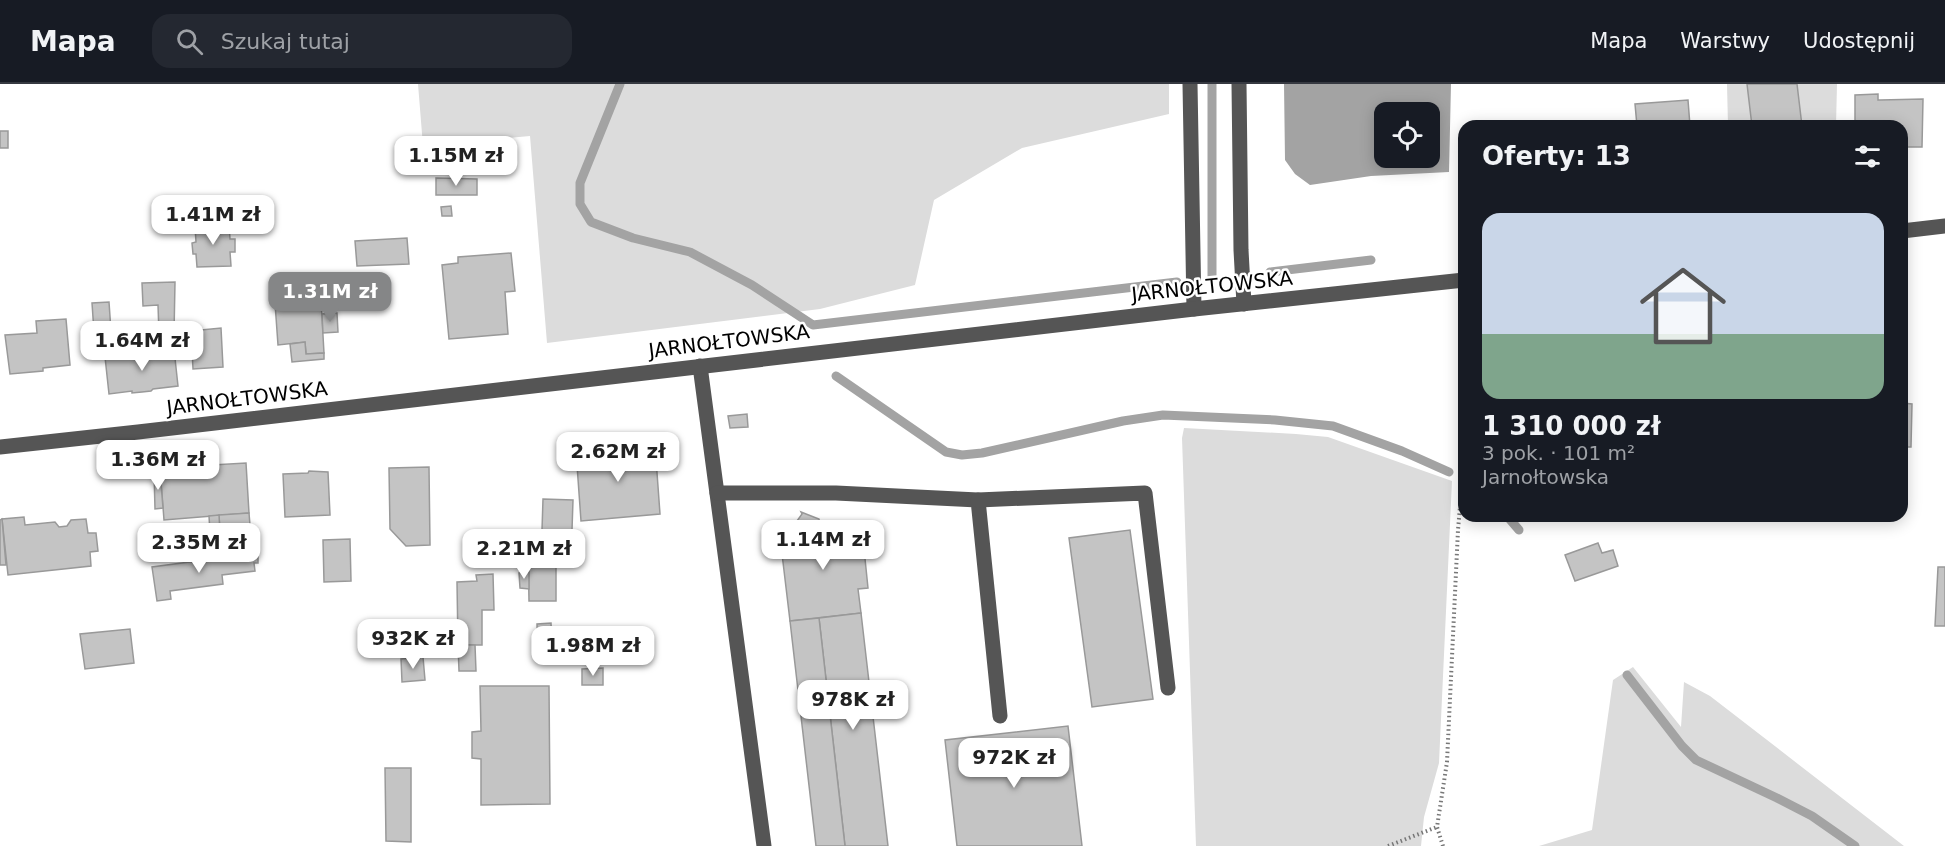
<!DOCTYPE html>
<html lang="pl">
<meta charset="utf-8">
<style>
body{margin:0;font-family:"DejaVu Sans",sans-serif;background:#242831;color:#f1f3f6;height:100vh;display:flex;flex-direction:column;font-size:22px;white-space:nowrap}
*{box-sizing:border-box;margin:0}
p{font-size:20px;color:#9ea1a6}
.icon{flex:none;width:33px;height:33px;fill:none;stroke:currentColor;stroke-width:2;stroke-linecap:round;stroke-linejoin:round}
.map{position:relative;flex:1;overflow:hidden}
.sheet{position:absolute;left:1458px;top:36px;width:450px;height:402px;display:flex;flex-direction:column;background:#171b24;border-radius:18px;box-shadow:0 3px 15px #0003}
.sheet>*{flex:none}
.controls{position:absolute;left:1374px;top:18px;display:grid;gap:12px}
.controls a{display:grid;place-items:center;width:66px;height:66px;border-radius:12px;background:#171b24;box-shadow:0 3px 15px #0003;font-size:30px}
.price{position:absolute;translate:-50% -51px;padding:0 14px;border-radius:12px;background:#fff;color:#222;font-size:20px;line-height:39px;filter:drop-shadow(0 2px 3px #0008)}
.price::after{content:'';position:absolute;left:50%;top:36px;width:18px;height:14px;margin-left:-9px;background:inherit;clip-path:polygon(0 0,100% 0,50% 100%)}
.price.on{background:#858687;color:#fff}
ul{padding:0;list-style:none}
li{display:grid;align-content:center;gap:12px;height:318px;padding:0 24px}
li span{display:grid;place-items:center;height:186px;border-radius:18px;color:#555}
li>.icon{margin-inline-start:auto}
span .icon{width:108px;height:108px;fill:#fffc;stroke-width:1}
li b{font-size:26px}
h2{display:flex;justify-content:space-between;align-items:center;height:72px;padding:0 24px;font-size:26px}
header{display:flex;align-items:center;gap:36px;box-sizing:border-box;height:84px;padding:0 30px;background:#171b24;border-bottom:2px solid #363941}
header strong{font-size:28px}
nav{display:flex;gap:33px;margin-inline-start:auto;font-size:21px}
.search{width:420px;height:54px;background:#242831;display:flex;align-items:center;gap:15px;box-sizing:border-box;padding:0 21px;border-radius:18px;color:#9ea1a6;font-size:22px}
.map>svg:first-child{display:block}
.green{fill:#dcdcdc}
.water{fill:#a3a3a3;fill-rule:evenodd}
.lines{fill:none;stroke-linecap:round;stroke-linejoin:round}
.stream{stroke:#a3a3a3;stroke-width:9}
.building{fill:#c4c4c4;stroke:#999;stroke-width:1.5}
.path{stroke:#777;stroke-width:4;stroke-dasharray:1.5 3;stroke-linecap:butt}
.minor{stroke:#555;stroke-width:15}
.labels{text-anchor:middle;dominant-baseline:central;stroke-width:5;stroke-linejoin:round;paint-order:stroke}
.street-label{font-size:20px;fill:#000;stroke:#fff}
</style>
<header>
<strong>Mapa</strong>
<div class="search"><svg class="icon" aria-label="search" viewBox="0 0 24 24"><circle cx="10" cy="10" r="6"/><path d="M15 15l6 6"/></svg>Szukaj tutaj</div>
<nav><a>Mapa</a><a>Warstwy</a><a>Udostępnij</a></nav>
</header>
<div class="map">
<svg width="1945" height="762" viewBox="0 0 1945 762">
<rect width="100%" height="100%" fill="#fff"/>
<!-- green -->
<g class="green">
<polygon points="418,0 1169,0 1169,30 1022,64 934,116 915,201 820,225 547,259 530,52 423,62"/>
<polygon points="1727,0 1837,0 1836,42 1728,42"/>
<polygon points="1184,344 1296,350 1328,353 1452,397 1439,679 1424,733 1421,762 1196,762 1182,354"/>
<polygon points="1633,583 1681,643 1684,598 1710,612 1904,762 1539,762 1592,746 1613,596"/>
</g>
<!-- water -->
<path class="water" d="M1284,0H1451L1449,88L1371,92L1310,101L1295,90L1285,76ZM1384,28H1430V74H1384Z"/>
<g class="lines">
<!-- stream -->
<g class="stream">
<polyline points="620,0 580,99 580,120 591,138 633,154 690,168 752,201 813,241 1177,198"/>
<polyline points="1212,0 1212,194"/>
<polyline points="1270,188 1371,176"/>
<polyline points="836,292 946,368 962,371 982,369 1123,337 1163,331 1275,336 1333,342 1402,367 1449,388"/>
<polyline points="1507,432 1519,446"/>
<polyline points="1627,591 1682,662 1696,676 1777,714 1812,732 1855,762"/>
</g>
</g>
<!-- building -->
<g class="building">
<polygon points="1747,0 1797,0 1802,42 1752,42"/>
<polygon points="1878,10 1878,16 1880,16 1923,15 1922,63 1902,63 1902,42 1855,42 1855,11"/>
<polygon points="1688,16 1690,42 1637,42 1635,20"/>
<rect x="0" y="47" width="8" height="17"/>
<polygon points="436,94 477,95 477,111 436,111"/>
<polygon points="451,122 452,132 442,132 441,123"/>
<polygon points="229,141 230,155 235,155 235,168 230,168 231,182 197,183 196,170 193,170 192,159 196,158 195,143"/>
<polygon points="407,154 409,180 357,182 355,157"/>
<polygon points="511,169 515,207 505,208 508,250 449,255 442,181 458,179 458,173"/>
<polygon points="175,198 174,250 159,250 158,221 143,222 142,199"/>
<polygon points="320,199 324,269 306,270 305,258 278,261 275,219 297,217 296,200"/>
<polygon points="109,218 111,247 94,248 92,219"/>
<polygon points="337,229 338,248 323,249 322,230"/>
<polygon points="66,235 70,281 43,284 43,287 10,290 5,251 37,249 36,237"/>
<polygon points="221,244 223,283 193,285 191,247"/>
<polygon points="134,250 135,255 148,254 148,251 163,250 164,266 128,271 125,251"/>
<polygon points="305,258 306,270 324,269 324,275 292,278 290,260"/>
<polygon points="174,265 178,302 153,305 151,307 142,308 132,309 132,307 109,310 105,273"/>
<polygon points="1902,319 1912,320 1911,363 1902,363"/>
<polygon points="747,330 748,343 730,344 728,332"/>
<polygon points="655,361 660,430 581,437 576,367"/>
<polygon points="246,379 249,429 164,436 160,384"/>
<polygon points="429,383 430,461 406,462 390,445 389,384"/>
<polygon points="309,387 328,388 330,431 285,433 283,390 308,389"/>
<polygon points="154,388 160,388 163,424 155,425"/>
<polygon points="543,415 573,416 572,446 542,446"/>
<polygon points="801,428 819,435 821,448 851,444 853,456 863,455 868,504 858,505 861,529 790,537 780,453 799,451 797,437 802,430"/>
<polygon points="249,429 252,465 221,467 219,431"/>
<polygon points="219,431 220,448 210,449 209,432"/>
<polygon points="24,433 25,441 55,438 59,443 67,442 71,436 86,435 88,449 96,449 98,467 90,468 91,482 8,491 2,435"/>
<polygon points="2,435 6,481 0,481 0,436"/>
<polygon points="1130,446 1153,615 1092,623 1069,454"/>
<polygon points="350,455 351,497 324,498 323,456"/>
<polygon points="556,458 556,517 529,517 528,459"/>
<polygon points="1598,459 1602,469 1613,466 1618,482 1575,497 1565,471"/>
<polygon points="258,469 258,479 254,479 255,487 222,491 223,500 170,507 171,515 157,517 152,483"/>
<polygon points="1938,483 1945,483 1945,542 1935,542"/>
<polygon points="529,488 529,505 520,504 519,489"/>
<polygon points="493,490 494,526 482,526 482,561 458,561 457,498 477,497 476,491"/>
<polygon points="861,529 888,762 845,762 819,534"/>
<polygon points="819,534 845,762 816,762 790,537"/>
<polygon points="551,539 552,563 562,563 561,548 577,547 578,574 550,575 549,573 538,574 537,540"/>
<polygon points="130,545 134,579 85,585 80,550"/>
<polygon points="458,561 475,561 476,587 459,587"/>
<polygon points="423,573 425,596 402,598 401,575"/>
<polygon points="603,584 603,601 582,601 582,585"/>
<polygon points="480,602 549,602 550,720 481,721 481,675 472,674 472,648 481,647"/>
<polygon points="1068,642 1082,762 957,762 945,656"/>
<polygon points="385,684 411,684 411,758 386,757"/>
</g>
<g class="lines">
<!-- path -->
<g class="path">
<polyline points="1388,762 1437,743"/>
<polyline points="1443,762 1437,743 1447,678 1458,446 1464,376"/>
</g>
<!-- minor -->
<g class="minor">
<polyline points="1190,0 1194,225"/>
<polyline points="1239,0 1241,166 1244,220"/>
<polyline points="1902,147 1945,142"/>
<polyline points="700,282 764,762"/>
<polyline points="0,363 138,348 1194,225 1464,196"/>
<polyline points="717,409 836,409 978,416 1000,632"/>
<polyline points="978,416 1145,409 1168,604"/>
</g>
</g>
<g class="labels">
<!-- street labels -->
<g class="street-label">
<text transform="translate(1212 202) rotate(-6)">JARNOŁTOWSKA</text>
<text transform="translate(729 257) rotate(-7)">JARNOŁTOWSKA</text>
<text transform="translate(247 314) rotate(-7)">JARNOŁTOWSKA</text>
</g>
</g>
</svg>
<div class="controls">
<a><svg class="icon" aria-label="locate" viewBox="0 0 24 24"><circle cx="12" cy="12" r="6"/><path d="M12 2v4M12 18v4M2 12h4M18 12h4"/></svg></a>
</div>
<b class="price" style="left:456px;top:103px">1.15M zł</b>
<b class="price" style="left:213px;top:162px">1.41M zł</b>
<b class="price on" style="left:330px;top:239px">1.31M zł</b>
<b class="price" style="left:142px;top:288px">1.64M zł</b>
<b class="price" style="left:618px;top:399px">2.62M zł</b>
<b class="price" style="left:158px;top:407px">1.36M zł</b>
<b class="price" style="left:823px;top:487px">1.14M zł</b>
<b class="price" style="left:199px;top:490px">2.35M zł</b>
<b class="price" style="left:524px;top:496px">2.21M zł</b>
<b class="price" style="left:413px;top:586px">932K zł</b>
<b class="price" style="left:593px;top:593px">1.98M zł</b>
<b class="price" style="left:853px;top:647px">978K zł</b>
<b class="price" style="left:1014px;top:705px">972K zł</b>
<section class="sheet">
<h2>Oferty: 13<svg class="icon" aria-label="filters" viewBox="0 0 24 24"><path d="M4 7h16M4 17h16"/><circle cx="9" cy="7" r="2"/><circle cx="15" cy="17" r="2"/></svg></h2>
<ul>
<li><span style="background:linear-gradient(#c9d6e8 65%,#7fa58c 0)"><svg class="icon" aria-label="home" viewBox="0 0 24 24"><path d="M3 11l9-7 9 7M6 9v11h12V9"/></svg></span><div><b>1 310 000 zł</b><p>3 pok. · 101 m²</p><p>Jarnołtowska</p></div></li>
</ul>
</section>
</div>
